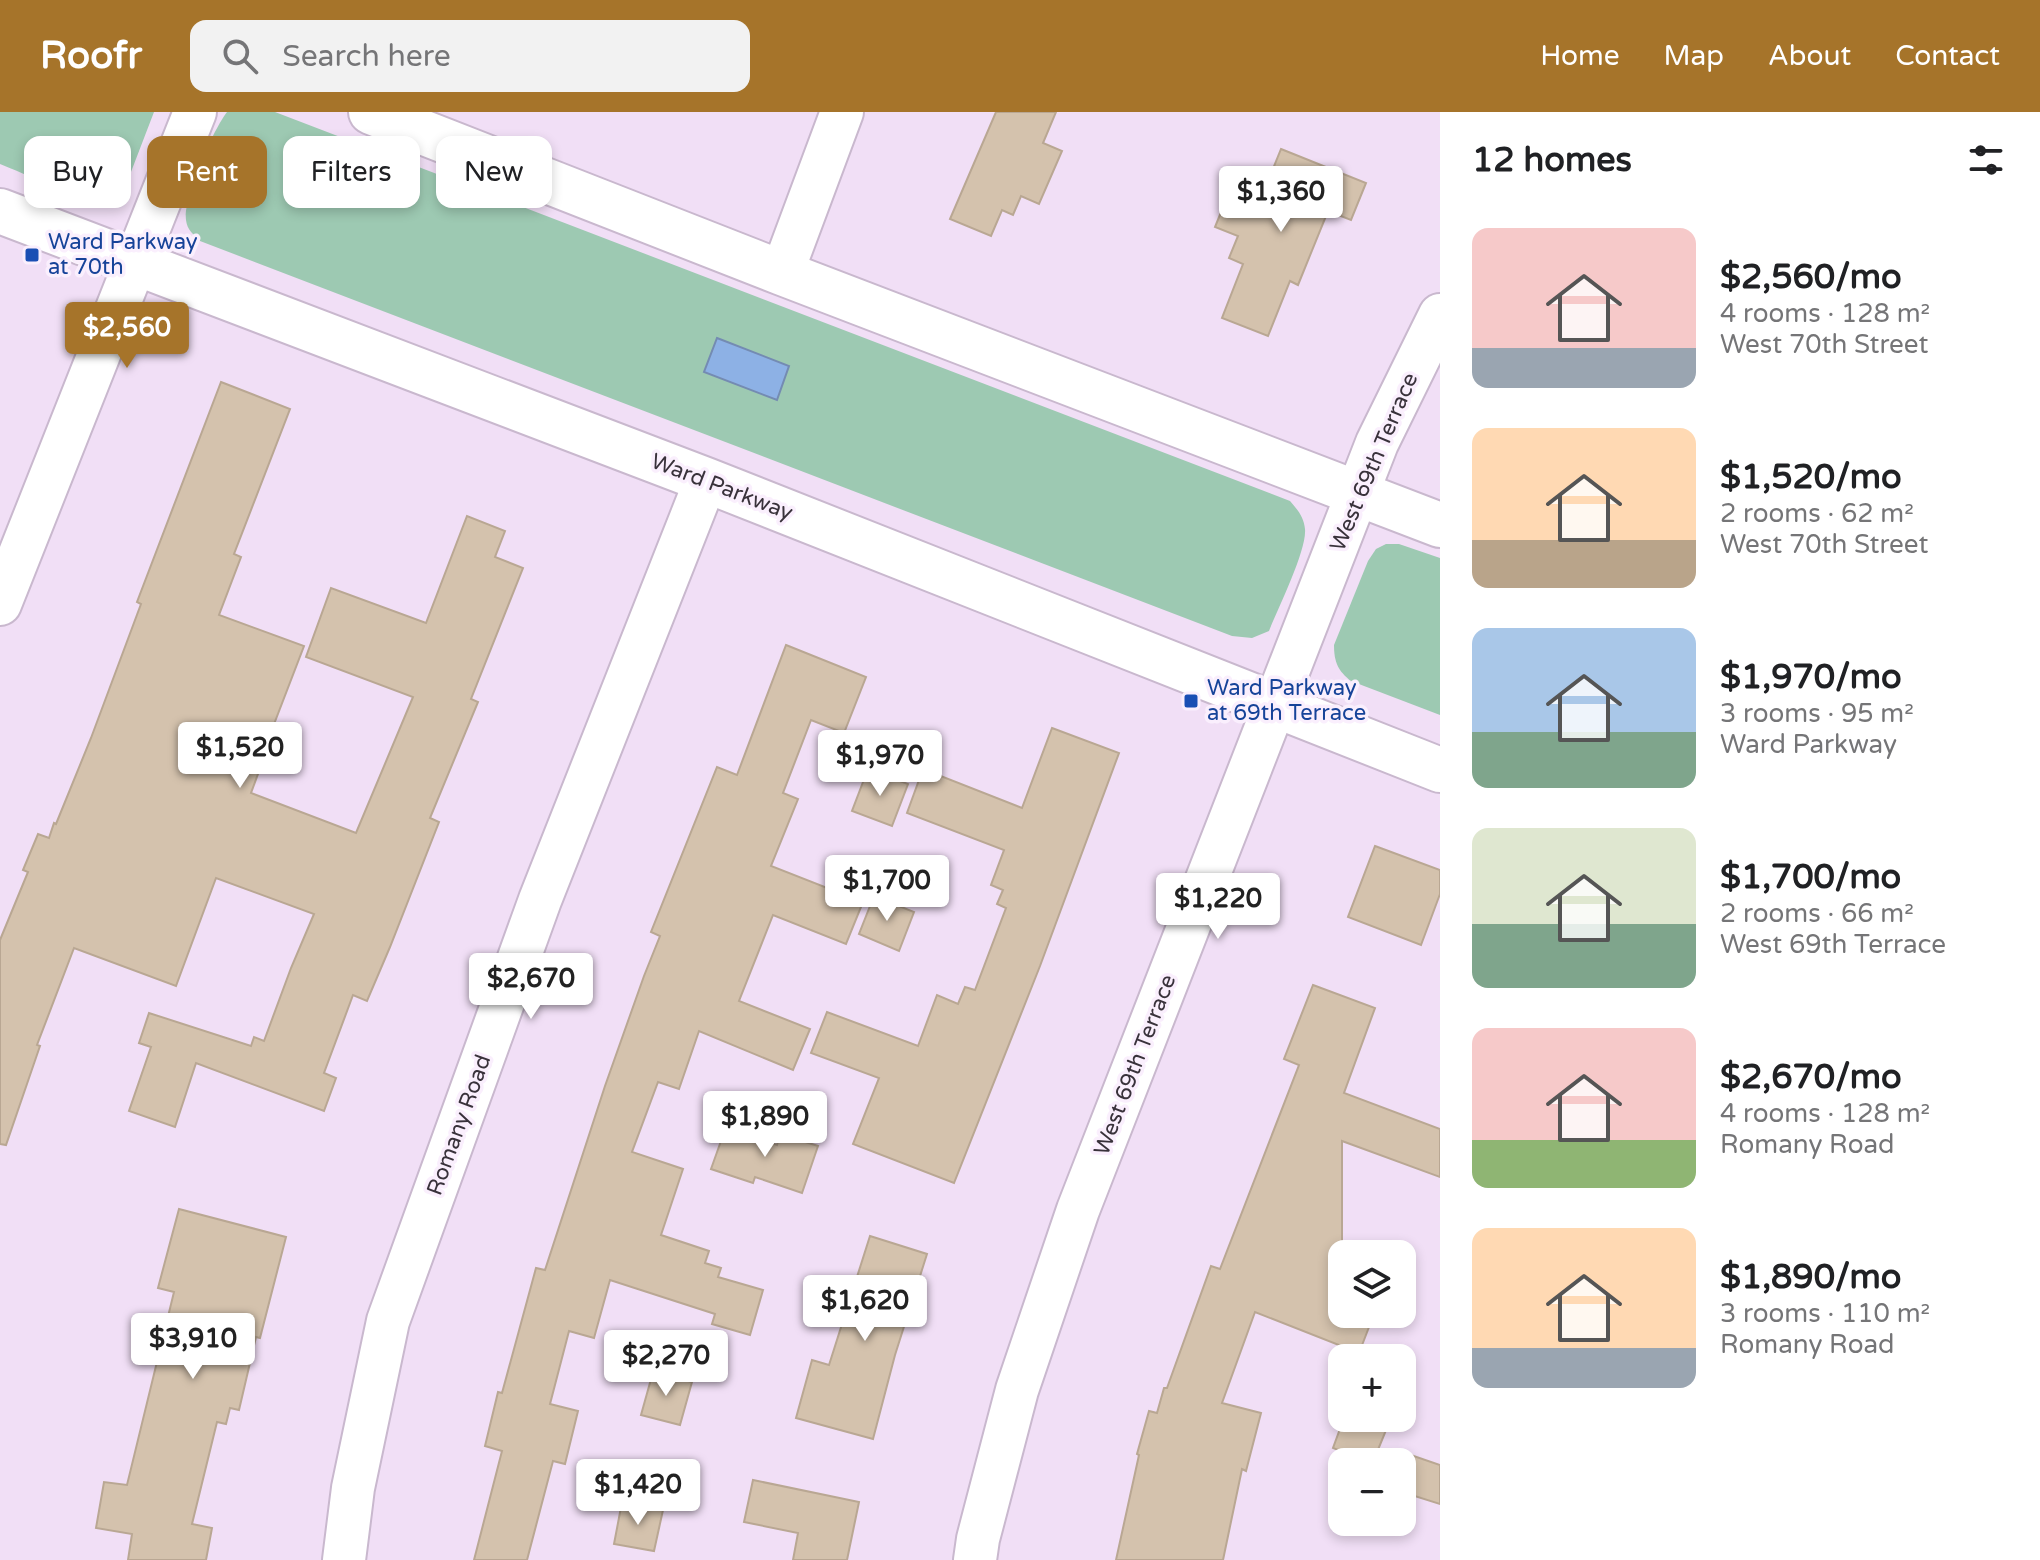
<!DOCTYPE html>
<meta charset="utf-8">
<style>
body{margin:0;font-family:"Varela Round",sans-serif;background:#f2f2f2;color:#202124;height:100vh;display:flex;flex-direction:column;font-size:30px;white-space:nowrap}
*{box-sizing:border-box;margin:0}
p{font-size:26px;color:#757577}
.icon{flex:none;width:44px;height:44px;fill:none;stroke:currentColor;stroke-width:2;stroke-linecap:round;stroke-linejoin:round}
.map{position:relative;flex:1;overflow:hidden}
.details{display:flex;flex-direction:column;background:#fff;width:600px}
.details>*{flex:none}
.hud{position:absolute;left:24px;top:24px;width:760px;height:72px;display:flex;gap:16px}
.controls{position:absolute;left:1328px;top:1128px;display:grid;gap:16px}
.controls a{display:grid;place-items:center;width:88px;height:88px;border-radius:16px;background:#fff;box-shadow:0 4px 12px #0003;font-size:40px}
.price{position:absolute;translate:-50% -68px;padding:0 18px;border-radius:8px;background:#fff;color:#222;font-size:26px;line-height:52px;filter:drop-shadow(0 2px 4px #0008)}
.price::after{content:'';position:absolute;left:50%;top:48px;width:24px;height:18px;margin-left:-12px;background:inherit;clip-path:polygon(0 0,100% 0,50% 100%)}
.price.current{background:#a6742a;color:#fff}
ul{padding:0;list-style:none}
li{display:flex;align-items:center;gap:24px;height:200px;padding:0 32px}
li span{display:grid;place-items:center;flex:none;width:224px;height:160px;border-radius:16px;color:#555}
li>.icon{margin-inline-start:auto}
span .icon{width:96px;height:96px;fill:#fffc;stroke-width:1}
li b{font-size:34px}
h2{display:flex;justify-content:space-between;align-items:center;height:96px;padding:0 32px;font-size:34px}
.pill{padding:0 28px;border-radius:16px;background:#fff;box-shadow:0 4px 12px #0003;font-size:28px;line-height:72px}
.pill.current{background:#a6742a;color:#fff}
header{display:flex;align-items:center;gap:48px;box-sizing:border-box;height:112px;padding:0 40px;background:#a6742a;color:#fff}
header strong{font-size:38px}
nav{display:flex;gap:44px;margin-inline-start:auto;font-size:28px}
.search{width:560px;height:72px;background:#f2f2f2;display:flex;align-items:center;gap:20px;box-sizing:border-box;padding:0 28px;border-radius:16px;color:#757577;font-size:30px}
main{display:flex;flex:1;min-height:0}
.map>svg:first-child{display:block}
.green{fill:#9dc9b2}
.water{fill:#8db1e5;stroke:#748bb2;stroke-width:2}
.building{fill:#d4c2ad;stroke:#b9a793;stroke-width:2}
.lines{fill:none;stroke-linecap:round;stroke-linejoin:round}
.street-casing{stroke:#c9b8ce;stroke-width:46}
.primary-casing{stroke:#c9b8ce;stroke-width:48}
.street{stroke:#fff;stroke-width:42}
.primary{stroke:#fff;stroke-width:44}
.transit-dot{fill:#1a4fb4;stroke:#faeffd;stroke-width:3}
.labels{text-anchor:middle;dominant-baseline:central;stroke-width:7;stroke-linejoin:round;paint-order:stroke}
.transit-label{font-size:22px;fill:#164399;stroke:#faeffd;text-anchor:start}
.street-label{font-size:22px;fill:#39323b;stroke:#faeffd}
</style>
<header>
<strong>Roofr</strong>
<div class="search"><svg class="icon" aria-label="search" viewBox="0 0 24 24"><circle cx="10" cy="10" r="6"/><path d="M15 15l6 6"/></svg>Search here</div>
<nav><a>Home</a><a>Map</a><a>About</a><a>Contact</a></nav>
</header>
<main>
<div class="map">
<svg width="1440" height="1448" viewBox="0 0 1440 1448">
<rect width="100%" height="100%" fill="#f1dff6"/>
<!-- green -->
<g class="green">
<path d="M0,0H154L126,73C119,79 113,85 104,85C78,88 26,62 0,52Z"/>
<path d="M227,0H275L1290,389C1297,397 1304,405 1305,417C1307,438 1278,496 1269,519L1252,526L1232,524L200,129C194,123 187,118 186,108C183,86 213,18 227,0Z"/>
<path d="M1386,432H1399L1440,446V603L1351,569C1338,559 1334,550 1334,533L1368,449L1376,437Z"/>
</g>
<!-- water -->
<polygon class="water" points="717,226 789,254 777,288 704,260"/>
<!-- building -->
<g class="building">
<polygon points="996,0 1056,0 1043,31 1062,39 1039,92 1021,84 1013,103 1002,98 991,124 950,107"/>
<polygon points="1281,37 1366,71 1351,108 1328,99 1298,173 1290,169 1268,224 1222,206 1243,152 1229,146 1238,124 1215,115 1230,78 1260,89"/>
<polygon points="221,270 290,297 234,442 241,445 219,503 304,534 271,620 273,621 251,681 356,721 413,585 306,545 331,476 426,511 467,404 505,419 495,445 523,456 471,587 478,590 430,706 439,710 390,835 367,889 353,883 324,961 336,966 324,999 196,951 175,1015 129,999 151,935 139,931 149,901 251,934 254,925 264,929 291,856 314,802 216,766 176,874 74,836 37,933 40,934 6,1033 0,1032 0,828 28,760 23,758 38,722 49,726 54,711 56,712 91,626 141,492 137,490"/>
<polygon points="786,533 866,565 844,621 811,608 783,681 798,687 771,754 863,790 846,832 773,803 739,889 810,917 793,958 699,919 679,977 658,970 632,1040 683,1057 661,1123 709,1139 705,1151 721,1156 718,1165 763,1178 750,1223 712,1212 715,1202 610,1168 594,1226 569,1219 550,1292 578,1299 565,1352 553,1349 527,1448 474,1448 502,1339 485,1334 498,1280 502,1281 536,1156 545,1158 605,974 644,864 660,824 651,820 717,655 737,663"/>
<polygon points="1052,616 1119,641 1040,854 954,1071 853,1032 879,966 811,941 827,900 918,934 937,883 958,892 965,875 975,878 1006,796 997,792 1003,778 991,773 1004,738 907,701 923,657 1022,696"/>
<polygon points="868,657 908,672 892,714 852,699"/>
<polygon points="1375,734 1440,758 1440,782 1421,833 1348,805"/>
<polygon points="874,784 914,800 899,839 859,822"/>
<polygon points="1313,873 1375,896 1344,981 1440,1017 1440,1065 1342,1029 1342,1136 1358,1142 1342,1142 1342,1202 1374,1202 1359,1241 1255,1200 1222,1291 1261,1301 1246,1359 1242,1357 1223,1448 1116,1448 1139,1343 1137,1342 1149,1299 1157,1301 1164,1276 1167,1276 1211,1154 1220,1157 1299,953 1284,947"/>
<polygon points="726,1015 777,1033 780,1022 818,1034 802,1081 755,1065 753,1071 711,1057"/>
<polygon points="179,1097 286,1125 260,1226 256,1225 239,1298 230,1296 226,1312 217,1310 192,1412 212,1416 206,1448 128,1448 132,1422 96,1416 104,1370 127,1373 174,1180 158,1176"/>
<polygon points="870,1124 927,1142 895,1243 873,1327 796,1306 812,1248 829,1253"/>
<polygon points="653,1260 692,1270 680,1313 641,1303"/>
<polygon points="1344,1306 1391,1306 1373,1350 1368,1350 1333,1336"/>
<polygon points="1402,1340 1440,1353 1440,1392 1402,1380"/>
<polygon points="753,1368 859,1390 847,1448 793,1448 798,1421 744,1410"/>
<polygon points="622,1390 663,1398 654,1439 614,1432"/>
</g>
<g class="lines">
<defs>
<g id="street">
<polyline points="782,161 842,0"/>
<polyline points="0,492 195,0"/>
<polyline points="344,1448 353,1376 388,1209 540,788 706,368"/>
<polyline points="975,1448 978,1427 1017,1278 1078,1098 1377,331 1440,203"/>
</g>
<g id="primary">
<polyline points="371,0 782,161 1440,413"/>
<polyline points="0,99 706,368 1440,658"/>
</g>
</defs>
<!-- street casing -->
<use href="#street" class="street-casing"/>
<!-- primary casing -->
<use href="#primary" class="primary-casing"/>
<!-- street -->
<use href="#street" class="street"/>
<!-- primary -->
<use href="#primary" class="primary"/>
</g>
<!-- markers -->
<g class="transit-dot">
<rect x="24" y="135" width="16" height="16" rx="4"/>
<rect x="1183" y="581" width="16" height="16" rx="4"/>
</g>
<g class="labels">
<!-- transit labels -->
<g class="transit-label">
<text x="48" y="130">Ward Parkway<tspan x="48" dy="25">at 70th</tspan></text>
<text x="1207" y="576">Ward Parkway<tspan x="1207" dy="25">at 69th Terrace</tspan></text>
</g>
<!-- street labels -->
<g class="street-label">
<text transform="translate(1374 350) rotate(-67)">West 69th Terrace</text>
<text transform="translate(722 375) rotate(21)">Ward Parkway</text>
<text transform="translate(1135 953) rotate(-69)">West 69th Terrace</text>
<text transform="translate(459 1013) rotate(-70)">Romany Road</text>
</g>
</g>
</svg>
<div class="controls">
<a><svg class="icon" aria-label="layers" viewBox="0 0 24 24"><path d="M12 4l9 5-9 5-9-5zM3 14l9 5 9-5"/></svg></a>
<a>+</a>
<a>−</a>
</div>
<b class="price" style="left:1281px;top:122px">$1,360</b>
<b class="price current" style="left:127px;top:258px">$2,560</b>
<b class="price" style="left:240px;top:678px">$1,520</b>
<b class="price" style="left:880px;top:686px">$1,970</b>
<b class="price" style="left:887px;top:811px">$1,700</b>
<b class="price" style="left:1218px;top:829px">$1,220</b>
<b class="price" style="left:531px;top:909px">$2,670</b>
<b class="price" style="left:765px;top:1047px">$1,890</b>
<b class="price" style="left:865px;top:1231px">$1,620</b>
<b class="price" style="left:193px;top:1269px">$3,910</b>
<b class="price" style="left:666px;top:1286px">$2,270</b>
<b class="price" style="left:638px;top:1415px">$1,420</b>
<div class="hud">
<a class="pill">Buy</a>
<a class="pill current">Rent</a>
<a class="pill">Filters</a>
<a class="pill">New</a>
</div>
</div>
<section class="details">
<h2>12 homes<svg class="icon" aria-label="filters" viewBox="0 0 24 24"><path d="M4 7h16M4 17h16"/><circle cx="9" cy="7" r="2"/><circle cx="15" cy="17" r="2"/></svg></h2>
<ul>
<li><span style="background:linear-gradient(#f6c9c9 75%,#9aa5b1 0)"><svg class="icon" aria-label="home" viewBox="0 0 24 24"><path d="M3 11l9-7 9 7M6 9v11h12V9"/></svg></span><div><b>$2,560/mo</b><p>4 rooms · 128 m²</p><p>West 70th Street</p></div></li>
<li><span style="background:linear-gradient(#ffd9b3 70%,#b9a48a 0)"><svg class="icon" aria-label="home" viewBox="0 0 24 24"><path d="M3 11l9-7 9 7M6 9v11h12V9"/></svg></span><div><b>$1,520/mo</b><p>2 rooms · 62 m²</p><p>West 70th Street</p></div></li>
<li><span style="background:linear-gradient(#a9c7e8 65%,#7fa58c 0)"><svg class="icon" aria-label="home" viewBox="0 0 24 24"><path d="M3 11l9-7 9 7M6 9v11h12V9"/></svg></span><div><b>$1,970/mo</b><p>3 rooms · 95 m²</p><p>Ward Parkway</p></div></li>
<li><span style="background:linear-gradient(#dfe7d0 60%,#7fa58c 0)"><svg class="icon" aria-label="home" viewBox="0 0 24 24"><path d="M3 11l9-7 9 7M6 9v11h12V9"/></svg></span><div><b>$1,700/mo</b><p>2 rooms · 66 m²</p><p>West 69th Terrace</p></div></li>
<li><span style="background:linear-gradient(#f6c9c9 70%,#8fb573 0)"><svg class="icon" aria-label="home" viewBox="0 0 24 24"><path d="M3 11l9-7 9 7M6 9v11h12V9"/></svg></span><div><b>$2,670/mo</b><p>4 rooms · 128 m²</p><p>Romany Road</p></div></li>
<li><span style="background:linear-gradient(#ffd9b3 75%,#9aa5b1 0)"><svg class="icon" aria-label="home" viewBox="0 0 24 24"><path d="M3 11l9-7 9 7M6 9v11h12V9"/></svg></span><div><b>$1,890/mo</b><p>3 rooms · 110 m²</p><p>Romany Road</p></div></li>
</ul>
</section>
</main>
